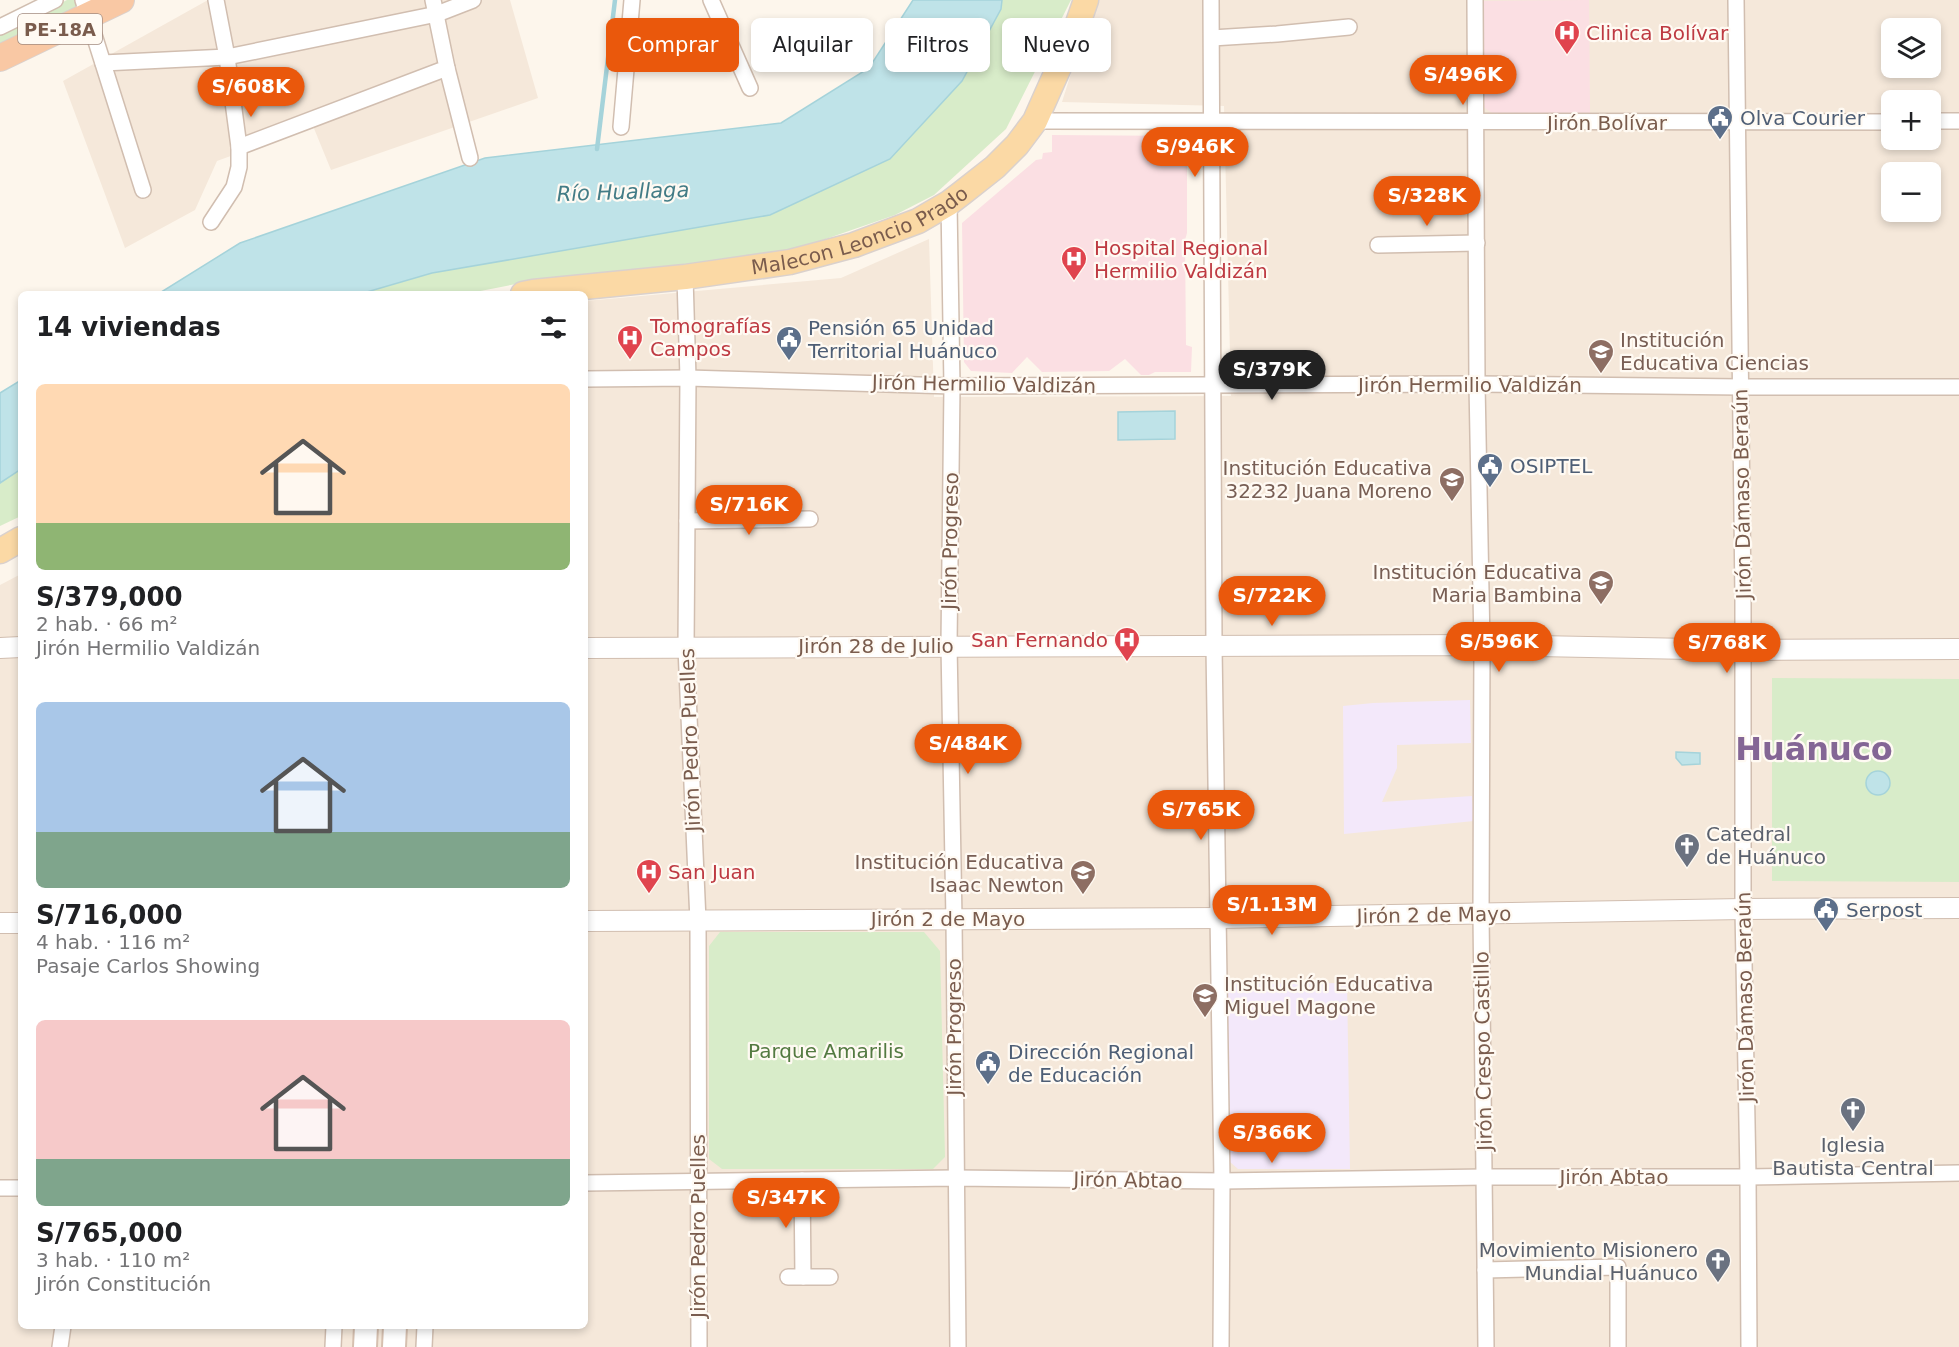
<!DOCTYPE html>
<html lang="es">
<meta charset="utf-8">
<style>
body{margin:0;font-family:"DejaVu Sans",sans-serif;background:#f6f6f6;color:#202124;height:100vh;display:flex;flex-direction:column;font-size:22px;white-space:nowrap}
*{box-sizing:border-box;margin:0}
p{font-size:20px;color:#757577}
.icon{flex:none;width:33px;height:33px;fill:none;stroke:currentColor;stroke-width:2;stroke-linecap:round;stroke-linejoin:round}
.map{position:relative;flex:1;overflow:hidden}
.details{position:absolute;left:18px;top:291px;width:570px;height:1038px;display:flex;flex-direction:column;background:#fff;border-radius:9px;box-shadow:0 3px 9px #0003}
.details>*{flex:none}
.top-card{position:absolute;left:606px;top:18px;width:570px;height:54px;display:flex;gap:12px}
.tools{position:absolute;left:1881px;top:18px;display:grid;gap:12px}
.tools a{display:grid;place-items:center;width:60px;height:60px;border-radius:9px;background:#fff;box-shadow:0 3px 9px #0003;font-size:30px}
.price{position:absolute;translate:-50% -51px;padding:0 14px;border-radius:21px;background:#ea580c;color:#fff;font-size:20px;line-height:39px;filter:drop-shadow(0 2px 3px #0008)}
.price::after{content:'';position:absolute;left:50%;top:36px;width:18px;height:14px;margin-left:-9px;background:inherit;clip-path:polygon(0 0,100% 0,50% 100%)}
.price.selected{background:#222;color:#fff}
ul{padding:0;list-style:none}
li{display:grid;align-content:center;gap:12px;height:318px;padding:0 18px}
li span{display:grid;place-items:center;height:186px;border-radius:9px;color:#555}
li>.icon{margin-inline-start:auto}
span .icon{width:108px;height:108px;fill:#fffc;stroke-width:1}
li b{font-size:26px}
h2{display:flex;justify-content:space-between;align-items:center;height:72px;padding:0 18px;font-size:26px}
.chip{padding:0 21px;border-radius:9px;background:#fff;box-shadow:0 3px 9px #0003;font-size:21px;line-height:54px}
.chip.selected{background:#ea580c;color:#fff}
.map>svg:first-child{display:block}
.residential{fill:#f5e8da;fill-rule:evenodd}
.education{fill:#f3e8fa}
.medical{fill:#fbdfe3}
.green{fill:#d8ecc9}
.water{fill:#bfe3e8;stroke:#a5d3da;stroke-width:1.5}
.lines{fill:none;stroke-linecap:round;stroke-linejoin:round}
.stream{stroke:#a5d3da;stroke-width:4.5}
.minor-casing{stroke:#d1beb0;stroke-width:18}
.tertiary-casing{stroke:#d1beb0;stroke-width:22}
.secondary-casing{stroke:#d6c0b0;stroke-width:26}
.primary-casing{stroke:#dad1cd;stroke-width:27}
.trunk-casing{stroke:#dad1cd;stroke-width:28}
.minor{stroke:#fff;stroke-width:15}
.tertiary{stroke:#fff;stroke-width:20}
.secondary{stroke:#fff;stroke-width:22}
.primary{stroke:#fbd9a5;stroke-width:24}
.trunk{stroke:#f9c8a4;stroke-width:26}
.labels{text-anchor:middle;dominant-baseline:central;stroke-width:4.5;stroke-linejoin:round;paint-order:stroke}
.shield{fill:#fffaf3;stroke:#a28b7f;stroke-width:1.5}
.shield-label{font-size:18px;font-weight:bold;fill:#7a5c4d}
.health-label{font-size:20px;fill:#be3a42;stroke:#fffaf3;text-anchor:start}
.service-label{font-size:20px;fill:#4e5e75;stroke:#fffaf3;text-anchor:start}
.street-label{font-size:20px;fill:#7a5c4d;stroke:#fffaf3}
.education-label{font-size:20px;fill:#785e54;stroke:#fffaf3;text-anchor:end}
.worship-label{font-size:20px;fill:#5b616d;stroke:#fffaf3;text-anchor:start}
.park-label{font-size:20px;fill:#537a41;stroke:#fffaf3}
.water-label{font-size:21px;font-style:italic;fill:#437c86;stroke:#fffaf3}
.town-label{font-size:32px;font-weight:bold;fill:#846695;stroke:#fffaf3}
</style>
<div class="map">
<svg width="1959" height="1347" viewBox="0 0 1959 1347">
<rect width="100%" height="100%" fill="#fdf6ec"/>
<!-- residential -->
<g class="residential">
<polygon points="208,0 510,0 538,98 331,170 313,126 217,161 195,210 125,248 63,81"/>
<path d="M1094,0H1959V1347H0V585L21,574V1326H585V301L841,278L929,239L934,397L1231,396L1224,106L1062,102ZM1892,28H1930V68H1892ZM1892,100H1930V140H1892ZM1892,172H1930V212H1892Z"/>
</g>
<!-- education -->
<g class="education">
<polygon points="1470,700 1471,743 1397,745 1397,768 1382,802 1472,796 1474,821 1344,834 1343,706 1373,703"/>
<polygon points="1347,983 1350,1169 1238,1169 1230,1162 1227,984"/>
</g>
<!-- medical -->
<g class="medical">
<polygon points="1589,0 1590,113 1492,113 1482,106 1481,1"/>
<polygon points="1052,135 1187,136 1187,233 1185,240 1186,345 1192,347 1191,372 1155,372 1149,375 1141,375 1125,359 1109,371 1042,372 1027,357 1012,373 971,371 964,362 962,223 1036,160 1042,159 1043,153 1052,152"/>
</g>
<!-- green -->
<g class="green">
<polygon points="67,0 74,0 78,10 0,48 0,33"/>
<polygon points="1002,0 1071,0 1006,129 934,195 895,215 794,250 699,263 547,278 465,294 360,294 432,273 962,81 1001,9"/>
<polygon points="21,469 21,516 0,526 0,483"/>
<polygon points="1772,678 1959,679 1959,882 1772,881"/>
<polygon points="720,932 924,932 940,951 945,1157 933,1169 722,1169 709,1159 709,946"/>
</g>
<!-- water -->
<g class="water">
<polygon points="913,0 1002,0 1001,9 962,81 890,159 770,215 432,273 360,294 158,294 240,243 485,158 781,123 869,68"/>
<polygon points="21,380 21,469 0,483 0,393"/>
<polygon points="1175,411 1175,439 1118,440 1118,412"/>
<polygon points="1676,752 1700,753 1700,764 1682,765 1676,758"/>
<circle cx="1878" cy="783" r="12"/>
</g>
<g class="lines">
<!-- stream -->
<polyline class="stream" points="597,149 615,0"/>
<defs>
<g id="minor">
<polyline points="83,0 143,190"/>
<polyline points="711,0 750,88"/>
<polyline points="1211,0 1214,647 1222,1181 1221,1347"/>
<polyline points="1475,0 1477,384 1482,645 1481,914 1486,1347"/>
<polyline points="1736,0 1743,599 1743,909 1748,1177 1749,1347"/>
<polyline points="0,27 55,0"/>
<polyline points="1212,38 1277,34 1349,27"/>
<polyline points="103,63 227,57 437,14 473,0"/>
<polyline points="447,68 470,158"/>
<polyline points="1035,121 1892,122"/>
<polyline points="1930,121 1959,121"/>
<polyline points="621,127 632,0"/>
<polyline points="239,147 447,68 433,0"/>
<polyline points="949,203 952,386 949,645 954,919 958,1347"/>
<polyline points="211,222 234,187 239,167 239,147 227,57 216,0"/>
<polyline points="1378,245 1477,243"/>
<polyline points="685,277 688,378 686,648 698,921 699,1347"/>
<polyline points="585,379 688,378 952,386 1477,384 1741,387 1959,387"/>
<polyline points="687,521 810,519"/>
<polyline points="802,1180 803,1277"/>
<polyline points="585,1183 955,1178 1222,1181 1485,1177 1748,1177 1959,1173"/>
<polyline points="0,1188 21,1188"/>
<polyline points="1485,1270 1618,1267 1618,1347"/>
<polyline points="788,1277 830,1277"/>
<polyline points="60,1347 63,1326"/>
<polyline points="333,1347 334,1326"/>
<polyline points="424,1347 425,1326"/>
</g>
<g id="tertiary">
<polyline points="0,648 21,647"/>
<polyline points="585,648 1482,645 1743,650 1959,649"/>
<polyline points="585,921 1219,918 1743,909 1959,908"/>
<polyline points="0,923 21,923"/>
</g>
<g id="secondary">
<polyline points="365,1347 366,1326"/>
<polyline points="394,1347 395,1326"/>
</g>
<g id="primary">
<path id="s1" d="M523,294L533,292L685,277L790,262L854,245L918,221L949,203L962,193L995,167L1017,145L1035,121L1076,29L1086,0"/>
<polyline points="0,551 21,539"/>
</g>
<polyline id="trunk" points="0,58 121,0"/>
</defs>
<!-- minor casing -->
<use href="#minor" class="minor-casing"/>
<!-- tertiary casing -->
<use href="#tertiary" class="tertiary-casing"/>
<!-- secondary casing -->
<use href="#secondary" class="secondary-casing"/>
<!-- primary casing -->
<use href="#primary" class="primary-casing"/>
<!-- trunk casing -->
<use href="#trunk" class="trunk-casing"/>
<!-- minor -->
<use href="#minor" class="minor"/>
<!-- tertiary -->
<use href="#tertiary" class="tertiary"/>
<!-- secondary -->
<use href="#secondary" class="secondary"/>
<!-- primary -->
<use href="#primary" class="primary"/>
<!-- trunk -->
<use href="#trunk" class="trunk"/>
</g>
<!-- icons -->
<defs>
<symbol id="hospital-pin" viewBox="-11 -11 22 30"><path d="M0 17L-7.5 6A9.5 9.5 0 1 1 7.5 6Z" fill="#e0444e" stroke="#fffaf3"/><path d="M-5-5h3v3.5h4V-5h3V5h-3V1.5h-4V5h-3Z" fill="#fff"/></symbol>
<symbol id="civic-pin" viewBox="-11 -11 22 30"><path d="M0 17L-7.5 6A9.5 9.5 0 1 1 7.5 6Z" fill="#5c6f8a" stroke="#fffaf3"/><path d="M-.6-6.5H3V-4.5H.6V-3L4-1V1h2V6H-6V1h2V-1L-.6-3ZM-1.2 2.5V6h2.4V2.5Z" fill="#fff"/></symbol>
<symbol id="school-pin" viewBox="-11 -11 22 30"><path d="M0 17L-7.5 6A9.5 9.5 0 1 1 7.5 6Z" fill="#8d6e63" stroke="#fffaf3"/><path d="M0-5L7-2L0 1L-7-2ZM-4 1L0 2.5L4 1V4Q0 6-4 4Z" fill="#fff"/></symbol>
<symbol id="church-pin" viewBox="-11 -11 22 30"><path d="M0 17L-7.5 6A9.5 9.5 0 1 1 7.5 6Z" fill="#6b7280" stroke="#fffaf3"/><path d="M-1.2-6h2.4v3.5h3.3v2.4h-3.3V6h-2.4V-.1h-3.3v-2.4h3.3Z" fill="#fff"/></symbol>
</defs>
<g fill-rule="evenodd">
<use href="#hospital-pin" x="1552" y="18" width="30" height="40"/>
<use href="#civic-pin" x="1705" y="103" width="30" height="40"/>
<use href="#hospital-pin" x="1059" y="244" width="30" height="40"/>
<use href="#hospital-pin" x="615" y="323" width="30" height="40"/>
<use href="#civic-pin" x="774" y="324" width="30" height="40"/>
<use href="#school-pin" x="1586" y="337" width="30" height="40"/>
<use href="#civic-pin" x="1475" y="451" width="30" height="40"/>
<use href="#school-pin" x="1437" y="465" width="30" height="40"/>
<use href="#school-pin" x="1586" y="568" width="30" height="40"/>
<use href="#hospital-pin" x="1112" y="625" width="30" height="40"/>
<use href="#church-pin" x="1672" y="831" width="30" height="40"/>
<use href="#hospital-pin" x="634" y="857" width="30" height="40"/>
<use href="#school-pin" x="1068" y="858" width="30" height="40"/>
<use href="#civic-pin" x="1811" y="895" width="30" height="40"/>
<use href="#school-pin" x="1190" y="981" width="30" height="40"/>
<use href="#civic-pin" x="973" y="1048" width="30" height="40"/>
<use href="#church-pin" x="1838" y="1095" width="30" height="40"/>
<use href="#church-pin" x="1703" y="1246" width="30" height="40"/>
</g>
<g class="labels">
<!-- shield labels -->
<rect class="shield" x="18" y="14" width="84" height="30" rx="4.5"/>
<g class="shield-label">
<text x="60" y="29">PE-18A</text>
</g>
<!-- health labels -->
<g class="health-label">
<text x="1586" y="33">Clinica Bolívar</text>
<text x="1094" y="248">Hospital Regional<tspan x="1094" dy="23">Hermilio Valdizán</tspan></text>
<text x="650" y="326">Tomografías<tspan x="650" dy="23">Campos</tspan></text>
<text x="1108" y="640" text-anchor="end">San Fernando</text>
<text x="668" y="872">San Juan</text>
</g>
<!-- service labels -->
<g class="service-label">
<text x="1740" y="118">Olva Courier</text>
<text x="808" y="328">Pensión 65 Unidad<tspan x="808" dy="23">Territorial Huánuco</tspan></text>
<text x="1510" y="466">OSIPTEL</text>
<text x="1846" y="910">Serpost</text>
<text x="1008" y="1052">Dirección Regional<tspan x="1008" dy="23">de Educación</tspan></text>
</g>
<!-- street labels -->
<g class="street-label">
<text x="1607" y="123">Jirón Bolívar</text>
<text stroke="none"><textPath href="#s1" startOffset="345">Malecon Leoncio Prado</textPath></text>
<text transform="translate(984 384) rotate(1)">Jirón Hermilio Valdizán</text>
<text x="1470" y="385">Jirón Hermilio Valdizán</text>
<text transform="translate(1742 494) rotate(-91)">Jirón Dámaso Beraún</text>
<text transform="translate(950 541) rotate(-89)">Jirón Progreso</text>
<text x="876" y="646">Jirón 28 de Julio</text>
<text transform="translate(690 740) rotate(-92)">Jirón Pedro Puelles</text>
<text transform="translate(1434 915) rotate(-1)">Jirón 2 de Mayo</text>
<text x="948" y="919">Jirón 2 de Mayo</text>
<text transform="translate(1745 997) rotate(-91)">Jirón Dámaso Beraún</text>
<text transform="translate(954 1027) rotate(-90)">Jirón Progreso</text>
<text transform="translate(1483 1051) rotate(-91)">Jirón Crespo Castillo</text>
<text x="1614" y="1177">Jirón Abtao</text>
<text transform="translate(1128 1180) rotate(1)">Jirón Abtao</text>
<text transform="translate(698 1226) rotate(-90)">Jirón Pedro Puelles</text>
</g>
<!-- education labels -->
<g class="education-label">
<text x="1620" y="340" text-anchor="start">Institución<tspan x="1620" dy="23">Educativa Ciencias</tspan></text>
<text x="1432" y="468">Institución Educativa<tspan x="1432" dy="23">32232 Juana Moreno</tspan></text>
<text x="1582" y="572">Institución Educativa<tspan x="1582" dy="23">Maria Bambina</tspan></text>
<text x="1064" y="862">Institución Educativa<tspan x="1064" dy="23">Isaac Newton</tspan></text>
<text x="1224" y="984" text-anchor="start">Institución Educativa<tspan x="1224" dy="23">Miguel Magone</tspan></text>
</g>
<!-- worship labels -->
<g class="worship-label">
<text x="1706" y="834">Catedral<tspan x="1706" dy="23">de Huánuco</tspan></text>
<text x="1853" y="1145" text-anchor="middle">Iglesia<tspan x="1853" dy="23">Bautista Central</tspan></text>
<text x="1698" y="1250" text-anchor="end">Movimiento Misionero<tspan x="1698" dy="23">Mundial Huánuco</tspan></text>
</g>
<!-- park labels -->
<g class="park-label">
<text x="826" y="1051">Parque Amarilis</text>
</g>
<!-- water labels -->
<g class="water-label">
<text transform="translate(623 192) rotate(-2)">Río Huallaga</text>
</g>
<!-- town labels -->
<g class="town-label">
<text x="1814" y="749">Huánuco</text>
</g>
</g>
</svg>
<div class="tools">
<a><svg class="icon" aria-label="layers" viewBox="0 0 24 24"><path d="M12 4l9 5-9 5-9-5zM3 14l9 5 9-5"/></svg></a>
<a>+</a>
<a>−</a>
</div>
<b class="price" style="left:1463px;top:106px">S/496K</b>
<b class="price" style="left:251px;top:118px">S/608K</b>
<b class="price" style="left:1195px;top:178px">S/946K</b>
<b class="price" style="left:1427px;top:227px">S/328K</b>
<b class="price selected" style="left:1272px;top:401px">S/379K</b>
<b class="price" style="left:749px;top:536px">S/716K</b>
<b class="price" style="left:1272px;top:627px">S/722K</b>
<b class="price" style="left:1499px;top:673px">S/596K</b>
<b class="price" style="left:1727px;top:674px">S/768K</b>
<b class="price" style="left:968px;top:775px">S/484K</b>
<b class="price" style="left:1201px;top:841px">S/765K</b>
<b class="price" style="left:1272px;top:936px">S/1.13M</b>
<b class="price" style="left:1272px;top:1164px">S/366K</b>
<b class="price" style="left:786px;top:1229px">S/347K</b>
<div class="top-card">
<a class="chip selected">Comprar</a>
<a class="chip">Alquilar</a>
<a class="chip">Filtros</a>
<a class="chip">Nuevo</a>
</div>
<section class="details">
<h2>14 viviendas<svg class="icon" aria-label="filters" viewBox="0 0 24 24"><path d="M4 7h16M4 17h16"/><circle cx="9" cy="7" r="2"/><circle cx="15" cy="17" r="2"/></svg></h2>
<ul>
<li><span style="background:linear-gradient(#ffd9b3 75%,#8fb573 0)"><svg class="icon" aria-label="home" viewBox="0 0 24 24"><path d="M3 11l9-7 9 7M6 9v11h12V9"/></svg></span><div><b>S/379,000</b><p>2 hab. · 66 m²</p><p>Jirón Hermilio Valdizán</p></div></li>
<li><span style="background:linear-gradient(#a9c7e8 70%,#7fa58c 0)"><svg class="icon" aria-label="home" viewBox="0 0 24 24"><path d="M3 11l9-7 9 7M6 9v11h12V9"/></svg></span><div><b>S/716,000</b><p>4 hab. · 116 m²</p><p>Pasaje Carlos Showing</p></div></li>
<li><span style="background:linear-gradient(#f6c9c9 75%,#7fa58c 0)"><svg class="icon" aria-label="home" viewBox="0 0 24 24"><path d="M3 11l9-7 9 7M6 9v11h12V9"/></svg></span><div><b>S/765,000</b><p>3 hab. · 110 m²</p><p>Jirón Constitución</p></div></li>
</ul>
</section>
</div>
